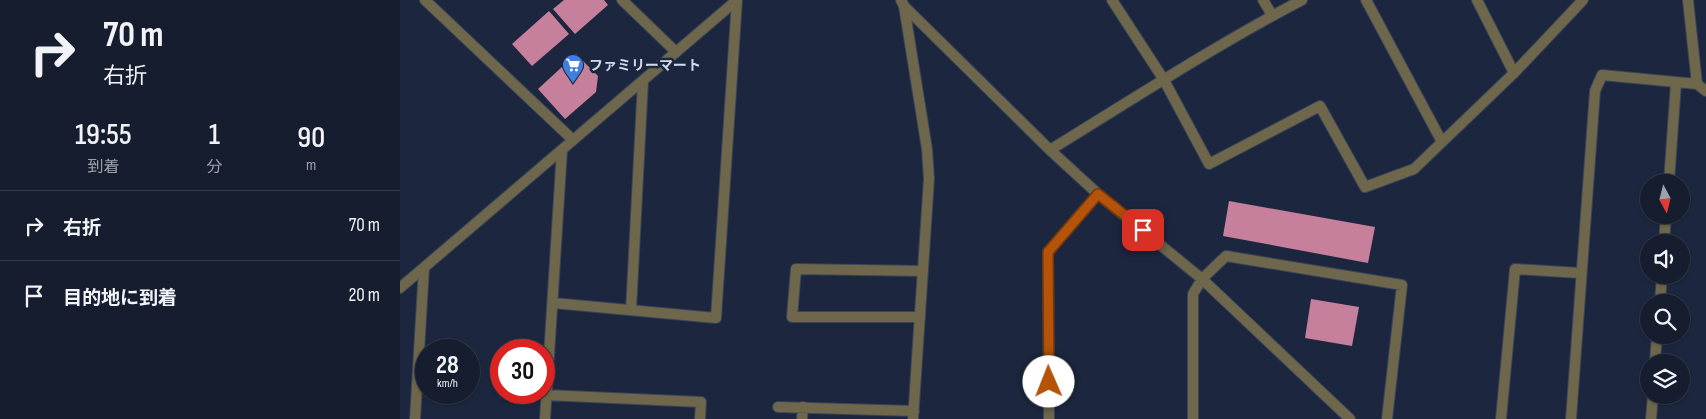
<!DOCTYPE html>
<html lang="ja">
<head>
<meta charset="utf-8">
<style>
  body { margin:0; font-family:"Sofia Sans Condensed","Noto Sans JP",sans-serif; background:#222a3b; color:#f1f3f6; height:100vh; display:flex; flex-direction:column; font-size:19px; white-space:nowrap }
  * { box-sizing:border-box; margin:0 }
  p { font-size:16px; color:#9da2aa }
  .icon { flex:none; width:28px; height:28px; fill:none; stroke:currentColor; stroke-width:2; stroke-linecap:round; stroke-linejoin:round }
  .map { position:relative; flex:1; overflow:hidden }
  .sheet { display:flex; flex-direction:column; background:#151d2f; width:400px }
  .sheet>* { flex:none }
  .banner { background:#151d2f; color:#f1f3f6; overflow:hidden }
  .needle { width:32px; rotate:173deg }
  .controls { position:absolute; left:1240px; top:174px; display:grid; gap:10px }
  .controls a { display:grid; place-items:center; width:50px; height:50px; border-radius:50%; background:#151d2f; box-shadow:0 1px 4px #0004,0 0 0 1px #343b4b; font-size:25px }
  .speed { position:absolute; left:15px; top:339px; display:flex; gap:10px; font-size:25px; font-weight:700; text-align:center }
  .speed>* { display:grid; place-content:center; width:65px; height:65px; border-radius:50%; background:#151d2f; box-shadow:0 1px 4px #0004,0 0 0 1px #343b4b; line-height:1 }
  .speed small { font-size:12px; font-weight:400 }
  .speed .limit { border:8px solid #d22; background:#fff; color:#111 }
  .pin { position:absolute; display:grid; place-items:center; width:42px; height:42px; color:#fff; margin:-21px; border-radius:10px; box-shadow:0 2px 8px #0006 }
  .me { position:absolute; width:55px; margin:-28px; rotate:359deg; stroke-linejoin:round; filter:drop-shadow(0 0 4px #0008) }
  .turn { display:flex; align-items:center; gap:18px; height:105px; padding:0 20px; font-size:22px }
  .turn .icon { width:65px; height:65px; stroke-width:2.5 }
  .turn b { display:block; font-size:35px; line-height:42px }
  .eta { display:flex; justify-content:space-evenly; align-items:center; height:85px; text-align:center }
  .eta b { font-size:30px; font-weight:600; line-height:35px }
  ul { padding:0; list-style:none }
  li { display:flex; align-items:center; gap:15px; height:70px; padding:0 20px; border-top:1px solid #343b4b }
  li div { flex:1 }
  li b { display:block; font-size:19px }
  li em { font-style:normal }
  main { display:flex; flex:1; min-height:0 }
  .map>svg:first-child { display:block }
  .building { fill:#c7809c }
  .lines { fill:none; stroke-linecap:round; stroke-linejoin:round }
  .service-casing { stroke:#39445a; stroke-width:12 }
  .minor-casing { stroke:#39445a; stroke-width:12 }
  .tertiary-casing { stroke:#39445a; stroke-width:12 }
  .service { stroke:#6e674b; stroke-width:10 }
  .minor { stroke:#6e674b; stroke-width:10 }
  .tertiary { stroke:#6e674b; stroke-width:10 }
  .route-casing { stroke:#753606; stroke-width:12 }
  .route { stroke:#b45309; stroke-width:9 }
  .labels { text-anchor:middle; stroke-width:5; stroke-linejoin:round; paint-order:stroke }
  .poi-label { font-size:14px; font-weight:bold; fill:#d2daea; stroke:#1c273f; text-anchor:start }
</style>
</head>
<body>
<main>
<section class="sheet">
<div class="banner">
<div class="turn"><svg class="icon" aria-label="right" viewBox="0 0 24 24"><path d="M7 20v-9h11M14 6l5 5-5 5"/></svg><div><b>70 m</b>右折</div></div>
</div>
<div class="eta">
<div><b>19:55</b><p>到着</p></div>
<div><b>1</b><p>分</p></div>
<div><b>90</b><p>m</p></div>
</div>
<ul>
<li><svg class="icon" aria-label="right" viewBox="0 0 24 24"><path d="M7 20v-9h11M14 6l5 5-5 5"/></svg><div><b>右折</b></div><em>70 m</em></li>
<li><svg class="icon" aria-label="arrive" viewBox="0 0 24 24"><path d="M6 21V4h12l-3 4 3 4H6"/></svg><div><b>目的地に到着</b></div><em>20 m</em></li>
</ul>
</section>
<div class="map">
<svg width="1306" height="419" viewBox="0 0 1306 419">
  <rect width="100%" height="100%" fill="#1c273f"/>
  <path class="building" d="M164,0H204L208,5L175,34L153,9Z
    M149,11L169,34L132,66L112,44Z
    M176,54L198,76L196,92L165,119L138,89Z
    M829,201L975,227L968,263L823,236Z
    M911,299L959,307L952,346L905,338Z"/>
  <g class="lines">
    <g class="service-casing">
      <path id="service" d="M863,0L872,15
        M153,303L316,318L337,0
        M231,310L243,81
        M520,317H392L396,269L523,271
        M1101,419L1115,269L1180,273"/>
    </g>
    <g class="minor-casing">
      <path id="minor" d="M25,0L173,140
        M222,0L276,52
        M712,0L764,80L809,164L920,106L965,187L1014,169L1114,73L1183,0
        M966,0L1042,142
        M1077,0L1114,73
        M1288,0L1297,84
        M504,6L650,150L698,194L802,279L950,419
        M504,6L527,149L529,179L513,419
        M650,150C733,99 816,45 902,0
        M1269,182L1276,83
        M1264,242L1266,215
        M1260,302L1262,275
        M1255,362L1257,335
        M146,395L301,402L300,419
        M378,407L514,411
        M15,419L24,268
        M145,419L162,150
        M402,419L403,407
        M649,419L648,252L698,194
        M793,419V294L802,279L826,256L1002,285L987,419
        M1171,419L1195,91L1202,75L1297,84L1306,91
        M1251,419L1253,395"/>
    </g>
    <g class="tertiary-casing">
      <path id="tertiary" d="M501,0L504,6
        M0,288L337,0"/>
    </g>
    <use href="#service" class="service"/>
    <use href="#minor" class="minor"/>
    <use href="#tertiary" class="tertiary"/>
  </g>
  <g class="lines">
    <g class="route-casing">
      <path id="route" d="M649,382L648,252L698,194L743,230"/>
    </g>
    <use href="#route" class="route"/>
  </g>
  <defs>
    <g id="supermarket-pin" transform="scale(1.125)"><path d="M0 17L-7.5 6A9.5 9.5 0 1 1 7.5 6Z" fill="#3f7fe0" stroke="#1c273f"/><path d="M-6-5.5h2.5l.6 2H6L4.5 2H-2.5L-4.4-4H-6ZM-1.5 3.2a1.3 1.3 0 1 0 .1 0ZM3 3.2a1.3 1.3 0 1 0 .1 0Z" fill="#fff"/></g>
  </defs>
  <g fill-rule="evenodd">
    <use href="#supermarket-pin" x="173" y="65"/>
  </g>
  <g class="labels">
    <g class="poi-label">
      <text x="189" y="70">ファミリーマート</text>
    </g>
  </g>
</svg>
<div class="controls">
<a><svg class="needle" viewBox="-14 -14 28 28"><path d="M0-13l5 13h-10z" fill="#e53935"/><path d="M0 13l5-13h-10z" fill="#9da2aa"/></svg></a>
<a><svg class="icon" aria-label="sound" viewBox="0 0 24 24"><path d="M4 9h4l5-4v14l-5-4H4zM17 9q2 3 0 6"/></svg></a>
<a><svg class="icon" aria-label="search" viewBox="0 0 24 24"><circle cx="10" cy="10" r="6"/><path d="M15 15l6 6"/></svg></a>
<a><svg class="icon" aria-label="layers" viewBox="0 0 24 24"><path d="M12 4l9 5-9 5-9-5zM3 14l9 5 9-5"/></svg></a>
</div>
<div class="speed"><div>28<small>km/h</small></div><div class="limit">30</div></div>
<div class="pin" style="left:743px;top:230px;background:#d93025"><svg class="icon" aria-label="arrive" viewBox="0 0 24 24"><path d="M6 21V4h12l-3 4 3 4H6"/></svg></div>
<svg class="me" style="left:649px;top:382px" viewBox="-20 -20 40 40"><circle r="19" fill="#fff"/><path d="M0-13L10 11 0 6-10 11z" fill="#b45309"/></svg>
</div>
</main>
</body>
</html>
